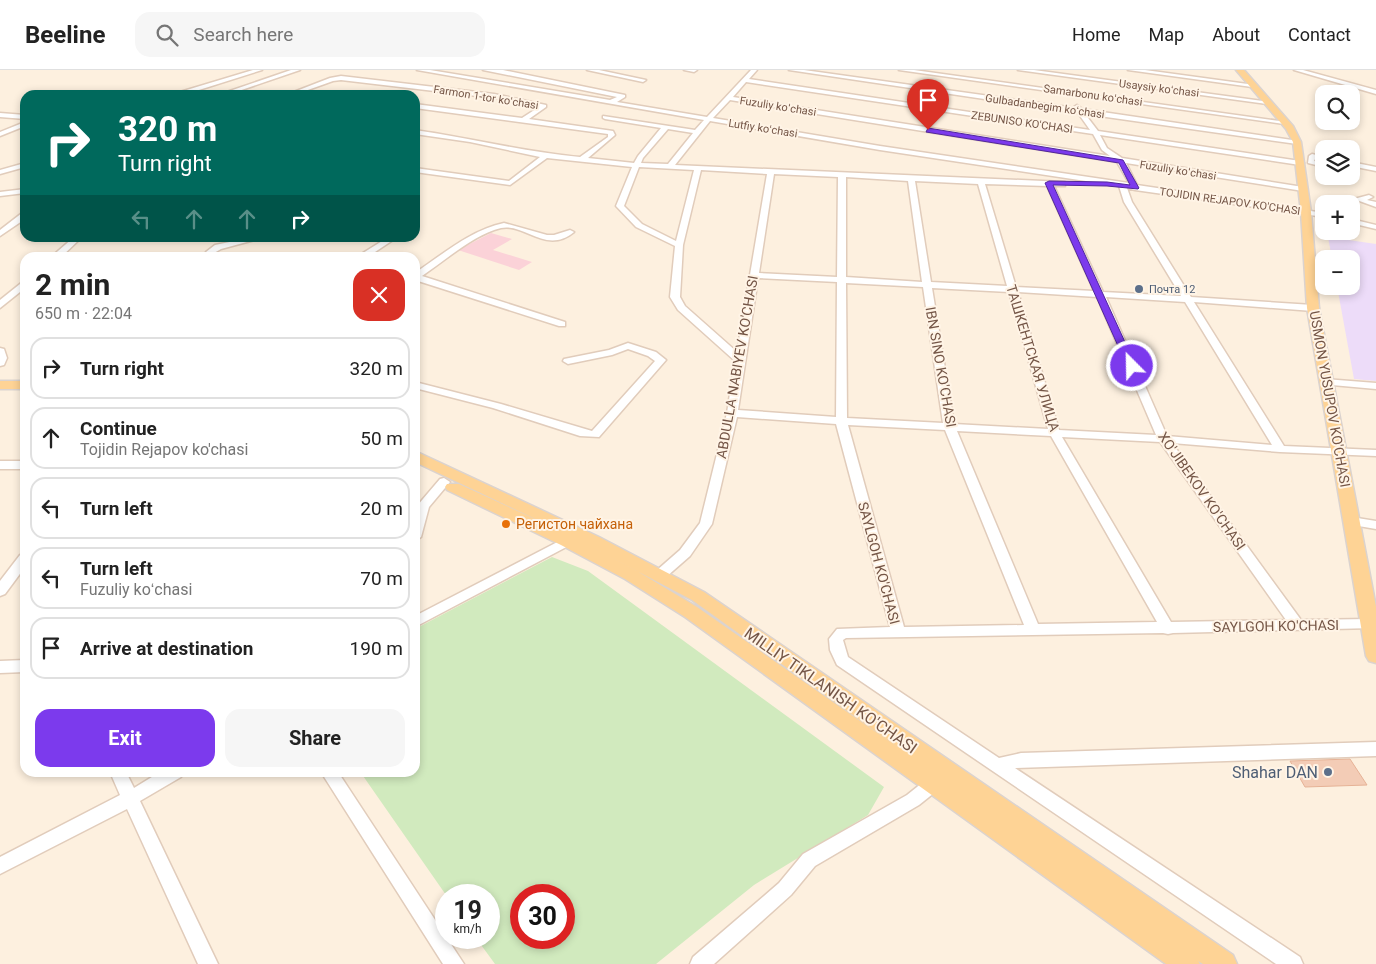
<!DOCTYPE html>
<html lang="en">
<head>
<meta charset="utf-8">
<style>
  body { margin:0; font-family:Roboto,sans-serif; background:#f6f6f6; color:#222; height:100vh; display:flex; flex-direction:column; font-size:19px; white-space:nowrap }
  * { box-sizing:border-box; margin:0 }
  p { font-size:16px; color:#767676 }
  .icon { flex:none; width:28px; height:28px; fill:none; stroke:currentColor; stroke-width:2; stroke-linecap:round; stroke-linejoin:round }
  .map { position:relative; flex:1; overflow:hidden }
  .drawer { position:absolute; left:20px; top:182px; width:400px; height:525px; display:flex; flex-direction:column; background:#fff; border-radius:15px; box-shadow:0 2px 8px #0003 }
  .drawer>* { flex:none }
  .guide { position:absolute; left:20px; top:20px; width:400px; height:152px; border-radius:15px; box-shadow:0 2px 8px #0003; background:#00695c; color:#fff; overflow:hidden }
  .fabs { position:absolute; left:1315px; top:15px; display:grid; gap:10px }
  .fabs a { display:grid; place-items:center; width:45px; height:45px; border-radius:10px; background:#fff; box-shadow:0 2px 8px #0003; font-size:25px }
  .speed { position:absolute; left:435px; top:814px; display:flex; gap:10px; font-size:25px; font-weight:700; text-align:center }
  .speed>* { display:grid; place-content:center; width:65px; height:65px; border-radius:50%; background:#fff; box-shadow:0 2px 8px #0003; line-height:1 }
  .speed small { font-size:12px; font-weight:400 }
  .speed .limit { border:8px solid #d22; background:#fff; color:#111 }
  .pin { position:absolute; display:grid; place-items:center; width:42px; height:42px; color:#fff; margin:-51px -21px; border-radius:50% 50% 50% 0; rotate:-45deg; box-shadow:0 0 5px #0007 }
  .pin .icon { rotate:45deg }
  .me { position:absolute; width:55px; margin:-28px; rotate:337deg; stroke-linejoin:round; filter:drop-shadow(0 0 4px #0008) }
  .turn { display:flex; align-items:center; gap:18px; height:105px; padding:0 15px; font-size:22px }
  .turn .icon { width:65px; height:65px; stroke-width:2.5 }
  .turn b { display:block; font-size:35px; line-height:42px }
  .lanes { display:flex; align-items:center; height:48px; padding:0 15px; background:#0003; justify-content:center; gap:25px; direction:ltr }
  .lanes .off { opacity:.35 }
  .round { display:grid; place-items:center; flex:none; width:52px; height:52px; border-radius:15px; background:#f6f6f6 }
  .headline { display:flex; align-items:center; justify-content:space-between; height:85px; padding:0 15px }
  h1 { font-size:30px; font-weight:700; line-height:38px }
  .button { display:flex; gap:10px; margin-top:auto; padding:10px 15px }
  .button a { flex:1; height:58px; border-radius:15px; background:#7c3aed; color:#fff; font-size:20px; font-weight:700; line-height:58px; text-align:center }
  .button a+a { background:#f6f6f6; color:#222 }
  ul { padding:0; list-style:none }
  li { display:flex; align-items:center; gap:15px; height:62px; margin:0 10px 8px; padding:0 5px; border:2px solid #e0e0e0; border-radius:15px }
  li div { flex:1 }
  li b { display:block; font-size:19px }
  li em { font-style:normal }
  header { display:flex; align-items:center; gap:30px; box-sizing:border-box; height:70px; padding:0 25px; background:#fff; border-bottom:1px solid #e0e0e0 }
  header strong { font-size:24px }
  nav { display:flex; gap:28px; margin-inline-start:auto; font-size:18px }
  .search { width:350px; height:45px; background:#f6f6f6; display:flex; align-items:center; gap:12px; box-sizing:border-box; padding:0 18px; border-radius:15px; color:#767676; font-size:19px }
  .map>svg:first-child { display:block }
  .education { fill:#eddcf9 }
  .medical { fill:#fbd2d8 }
  .green { fill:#d1eabe; fill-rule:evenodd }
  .building { fill:#f3ccb6; stroke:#e6b296 }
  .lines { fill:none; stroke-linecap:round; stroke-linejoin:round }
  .minor-casing { stroke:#e1ccbb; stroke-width:3 }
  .major-casing { stroke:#dbd3cf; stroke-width:3 }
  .minor { fill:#fff; fill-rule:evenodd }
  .major { fill:#fed395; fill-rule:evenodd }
  .route { fill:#7c3aed; stroke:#51269a }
  .service-dot { fill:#5c6f8a; stroke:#fff4e6; stroke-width:2 }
  .food-dot { fill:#e8710a; stroke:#fff4e6; stroke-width:2 }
  .labels { text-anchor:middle; stroke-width:4; stroke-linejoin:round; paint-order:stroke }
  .far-street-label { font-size:11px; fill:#745546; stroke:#fff4e6 }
  .far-service-label { font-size:11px; fill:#4e5e75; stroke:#fff4e6; text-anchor:start }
  .street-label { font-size:14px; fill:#745546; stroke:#fff4e6 }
  .food-label { font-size:14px; fill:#c56008; stroke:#fff4e6; text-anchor:start }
  .near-street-label { font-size:16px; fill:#745546; stroke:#fff4e6 }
  .near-service-label { font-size:16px; fill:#4e5e75; stroke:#fff4e6; text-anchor:end }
</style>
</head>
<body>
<header>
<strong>Beeline</strong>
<div class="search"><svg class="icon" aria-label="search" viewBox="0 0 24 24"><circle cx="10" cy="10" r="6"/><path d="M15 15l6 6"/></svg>Search here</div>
<nav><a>Home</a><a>Map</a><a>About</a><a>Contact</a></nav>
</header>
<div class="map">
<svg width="1376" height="894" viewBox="0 0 1376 894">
  <rect width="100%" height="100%" fill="#fdf0df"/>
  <path class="education" d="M1328,167L1376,174V311L1354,309L1337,216H1351V189H1332Z"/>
  <path class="medical" d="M491,163L512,169L493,180L532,192L519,200L458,180Z"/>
  <path class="green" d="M552,487L588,501L884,717L868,745L754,815L656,894H495L476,868H489V825H446L361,703L415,702V559ZM521,825H564V868H521Z"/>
  <path class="building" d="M1350,689L1367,715L1305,717L1290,691Z"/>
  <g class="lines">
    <g class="minor-casing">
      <path id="minor" d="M253,0H262L183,25H177L180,22Z
        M291,0H300L227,25H218Z
        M417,0H430L610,30L617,27L483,0H503L625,25V27L617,32L707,47L751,0H757L749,9L1090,60L1078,43L789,0H804L1075,38L1074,37L1077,35L1082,39L1299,71L1300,72L1297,74L1085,44L1098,61L1300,91L1304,93L1300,95L1100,65L1107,78L1122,88L1303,117L1307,119L1303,121L1126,93L1137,115L1324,143V147L1135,120L1127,118L1132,132L1191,227L1313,235L1318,238L1313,241L1194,232L1284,376L1376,380V386L1280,382L1172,373L1301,550L1369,549L1374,550L1376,554L1374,558L1173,563L1168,564L1163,563L846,568L843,570L848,587L999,688L1021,683L1376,672V686L1015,698L1300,887L1303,894H1276L837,595L830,580L829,569L837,559L890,557L836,354L737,347L712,454L690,486L666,507H656L654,504L656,501L680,480L700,453L727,343L735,291L678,240L670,227L675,176L636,157L616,136L632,97L547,88L510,115L415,102V98L509,111L540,87L470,72L415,64V60C470,68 525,82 580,87L608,67V64L415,38V34L522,48L539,37L494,28L341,10L333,11L305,21L327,25H286L330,8L341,6L494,24L546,35V37L529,49L613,61L615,65L588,88L634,93L638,86L661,58L605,49L603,48V46L695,60L704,50ZM746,12L1093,64L1102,80L1110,86L733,27ZM730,30L1117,92L1129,113L880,76L713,48ZM710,51L880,80L1119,116L1124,132L1181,226L1103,222L1054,116H1065V112L675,95ZM668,59L693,63L668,94L641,93L643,88ZM639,97L694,100L676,171L642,154L624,136ZM701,100L767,104L737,282L685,236L680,227L683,175ZM774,104L838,107L837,207L759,203ZM846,107L908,111L922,212L846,207ZM915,111L978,114L1007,216L931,212ZM985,114L1047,116L1094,221L1016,217ZM758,208L837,212L836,347L738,340ZM846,213L923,217L943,353L847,348ZM932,218L1009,222L1048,359L954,354ZM1018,222L1097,227L1156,365L1059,360ZM1106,227L1185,232L1272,375L1167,366ZM848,355L945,360L1024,555L904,557ZM957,361L1051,366L1157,552L1038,554ZM1062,367L1160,372L1286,550L1171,552Z
        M587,0H599L646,10L643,12Z
        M684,0H697L694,2Z
        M899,0H914L1287,52L1284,54Z
        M1018,0H1034L1270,32L1267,34Z
        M1128,0H1145L1255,15L1252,17Z
        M1294,0H1303L1376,20V24Z
        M0,43L25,45V49L0,47Z
        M25,52V56L0,66V62Z
        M1312,84L1324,87V91L1315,89L1314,91L1324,93V97L1308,93L1309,86Z
        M1351,92L1376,97V101L1351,96Z
        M25,93V97L0,104V100Z
        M25,119V123L0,126V122Z
        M1369,125L1373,127L1367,130L1376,132V137L1354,129Z
        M22,143H25V149L0,166V160Z
        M1351,149L1376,155V159L1351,153Z
        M504,153L547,165H554L570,160L574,162C546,185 525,153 501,158C475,164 444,191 422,206L565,252V256H559L415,210V203C443,184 471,160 504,153Z
        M73,168H81L60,188H50Z
        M249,168H262L221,179L214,183L216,188H208L206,182L215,175Z
        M387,168H396L366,188H355Z
        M25,210V218L0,238V230Z
        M628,273L656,282L666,290L599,367L580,366L493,338L415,318V312L501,334L592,361L655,291L648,286L628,279L612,285L568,294L563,291L564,289L609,280Z
        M0,278L4,279L7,288L4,295L0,296Z
        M1325,309L1376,313V319L1321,314L1320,312L1321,310Z
        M0,391H25V399H0Z
        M444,408L450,412L429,437L421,467L415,471L417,436L440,409Z
        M1351,447L1376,451V459L1347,454L1345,451Z
        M567,467L573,471L572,474L415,557V546Z
        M25,484V497L5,524L0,526V511L20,485Z
        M25,590V602L0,603V591Z
        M110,702H126L134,718L160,702H183L181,707L140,731L218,894H198L127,739L0,804V787L120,725Z
        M321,702H338L464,894H443Z
        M938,703L944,705L946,710L944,715L919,735L815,796L791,825L714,894H690L693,887L779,813L803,784L907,725L932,705Z"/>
    </g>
    <g class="major-casing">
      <path id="major" d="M1236,0H1244L1293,56L1301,72L1311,142L1319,238L1376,537V593L1369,591L1366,586L1307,238L1301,142L1293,72L1286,59Z
        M0,311H25V319H0Z
        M415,381L599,467L704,522L1233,885L1237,894H1203L1198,891L1200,894H1166L685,547L625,509L561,475L447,420L445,417L447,414H459L565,463L415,392ZM578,470L692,530L903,681L697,537L637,501Z"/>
    </g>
    <use href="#minor" class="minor"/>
    <use href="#major" class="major"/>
  </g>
  <path class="route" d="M928,58L1123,90L1139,118L1138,119L1107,116L1053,115L1136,296L1135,298H1128L1127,296L1045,113L1049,111L1107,112L1130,115L1119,93L926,62Z"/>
  <g class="service-dot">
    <circle cx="1139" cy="219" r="5"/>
    <circle cx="1328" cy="702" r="5"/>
  </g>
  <circle class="food-dot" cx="506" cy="454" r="5"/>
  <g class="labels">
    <g class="far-street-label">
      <text transform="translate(1159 18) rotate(7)" y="4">Usaysiy koʻchasi</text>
      <text transform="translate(1093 25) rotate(8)" y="4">Samarbonu koʻchasi</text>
      <text transform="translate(486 27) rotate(9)" y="4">Farmon 1-tor koʻchasi</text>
      <text transform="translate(778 36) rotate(9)" y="4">Fuzuliy koʻchasi</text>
      <text transform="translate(1045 36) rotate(8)" y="4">Gulbadanbegim koʻchasi</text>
      <text transform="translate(1022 52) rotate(8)" y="4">ZEBUNISO KO'CHASI</text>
      <text transform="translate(763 58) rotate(9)" y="4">Lutfiy koʻchasi</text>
      <text transform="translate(1178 100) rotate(9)" y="4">Fuzuliy koʻchasi</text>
      <text transform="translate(1230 131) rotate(8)" y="4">TOJIDIN REJAPOV KO'CHASI</text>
    </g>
    <g class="far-service-label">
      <text x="1149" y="223">Почта 12</text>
    </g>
    <g class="street-label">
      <text transform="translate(1033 288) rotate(73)" y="5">ТАШКЕНТСКАЯ УЛИЦА</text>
      <text transform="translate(737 297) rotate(-80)" y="5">ABDULLA NABIYEV KO'CHASI</text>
      <text transform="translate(941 297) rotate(80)" y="5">IBN SINO KO'CHASI</text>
      <text transform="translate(1330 329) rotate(80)" y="5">USMON YUSUPOV KO'CHASI</text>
      <text transform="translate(1202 421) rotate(55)" y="5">XO'JIBEKOV KO'CHASI</text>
      <text transform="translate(879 493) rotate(75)" y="5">SAYLGOH KO'CHASI</text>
      <text transform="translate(1276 556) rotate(-1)" y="5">SAYLGOH KO'CHASI</text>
    </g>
    <g class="food-label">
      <text x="516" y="459">Регистон чайхана</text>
    </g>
    <g class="near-street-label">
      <text transform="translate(831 620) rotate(35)" y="6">MILLIY TIKLANISH KO'CHASI</text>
    </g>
    <g class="near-service-label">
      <text x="1318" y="708">Shahar DAN</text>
    </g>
  </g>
</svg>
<div class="fabs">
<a><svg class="icon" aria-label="search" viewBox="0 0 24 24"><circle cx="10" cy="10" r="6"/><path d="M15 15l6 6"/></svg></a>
<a><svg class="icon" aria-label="layers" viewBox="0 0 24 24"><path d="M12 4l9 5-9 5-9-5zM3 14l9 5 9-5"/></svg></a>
<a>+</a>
<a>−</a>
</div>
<div class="speed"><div>19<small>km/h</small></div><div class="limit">30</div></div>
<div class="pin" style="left:928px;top:60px;background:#d93025"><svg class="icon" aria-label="arrive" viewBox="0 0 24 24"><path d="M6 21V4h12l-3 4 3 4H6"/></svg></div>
<svg class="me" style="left:1132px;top:296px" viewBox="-20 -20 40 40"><circle r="17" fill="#7c3aed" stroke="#fff" stroke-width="3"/><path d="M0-11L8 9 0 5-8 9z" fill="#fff"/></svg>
<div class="guide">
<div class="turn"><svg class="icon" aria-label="right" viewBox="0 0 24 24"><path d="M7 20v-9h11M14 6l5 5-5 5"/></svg><div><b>320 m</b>Turn right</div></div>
<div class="lanes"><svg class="icon off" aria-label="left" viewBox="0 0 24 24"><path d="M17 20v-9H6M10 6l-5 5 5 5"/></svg><svg class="icon off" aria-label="ahead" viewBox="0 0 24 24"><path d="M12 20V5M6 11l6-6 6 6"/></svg><svg class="icon off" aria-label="ahead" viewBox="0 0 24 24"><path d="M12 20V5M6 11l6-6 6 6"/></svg><svg class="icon" aria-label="right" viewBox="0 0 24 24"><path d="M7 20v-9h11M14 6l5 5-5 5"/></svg></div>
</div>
<section class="drawer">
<div class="headline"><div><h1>2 min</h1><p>650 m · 22:04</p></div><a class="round" style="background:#d93025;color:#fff"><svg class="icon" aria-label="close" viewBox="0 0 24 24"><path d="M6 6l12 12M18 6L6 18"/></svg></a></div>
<ul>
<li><svg class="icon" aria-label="right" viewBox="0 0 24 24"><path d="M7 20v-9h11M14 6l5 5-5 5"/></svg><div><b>Turn right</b></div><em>320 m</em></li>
<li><svg class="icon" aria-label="ahead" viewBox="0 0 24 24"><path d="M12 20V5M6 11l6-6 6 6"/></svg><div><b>Continue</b><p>Tojidin Rejapov ko'chasi</p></div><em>50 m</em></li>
<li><svg class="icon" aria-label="left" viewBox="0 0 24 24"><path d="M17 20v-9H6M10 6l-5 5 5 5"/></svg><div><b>Turn left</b></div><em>20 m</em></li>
<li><svg class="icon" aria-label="left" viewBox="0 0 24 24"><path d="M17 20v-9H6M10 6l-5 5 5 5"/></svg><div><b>Turn left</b><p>Fuzuliy koʻchasi</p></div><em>70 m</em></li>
<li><svg class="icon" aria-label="arrive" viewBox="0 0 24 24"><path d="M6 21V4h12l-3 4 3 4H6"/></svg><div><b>Arrive at destination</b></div><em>190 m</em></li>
</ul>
<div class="button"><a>Exit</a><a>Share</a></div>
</section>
</div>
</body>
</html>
